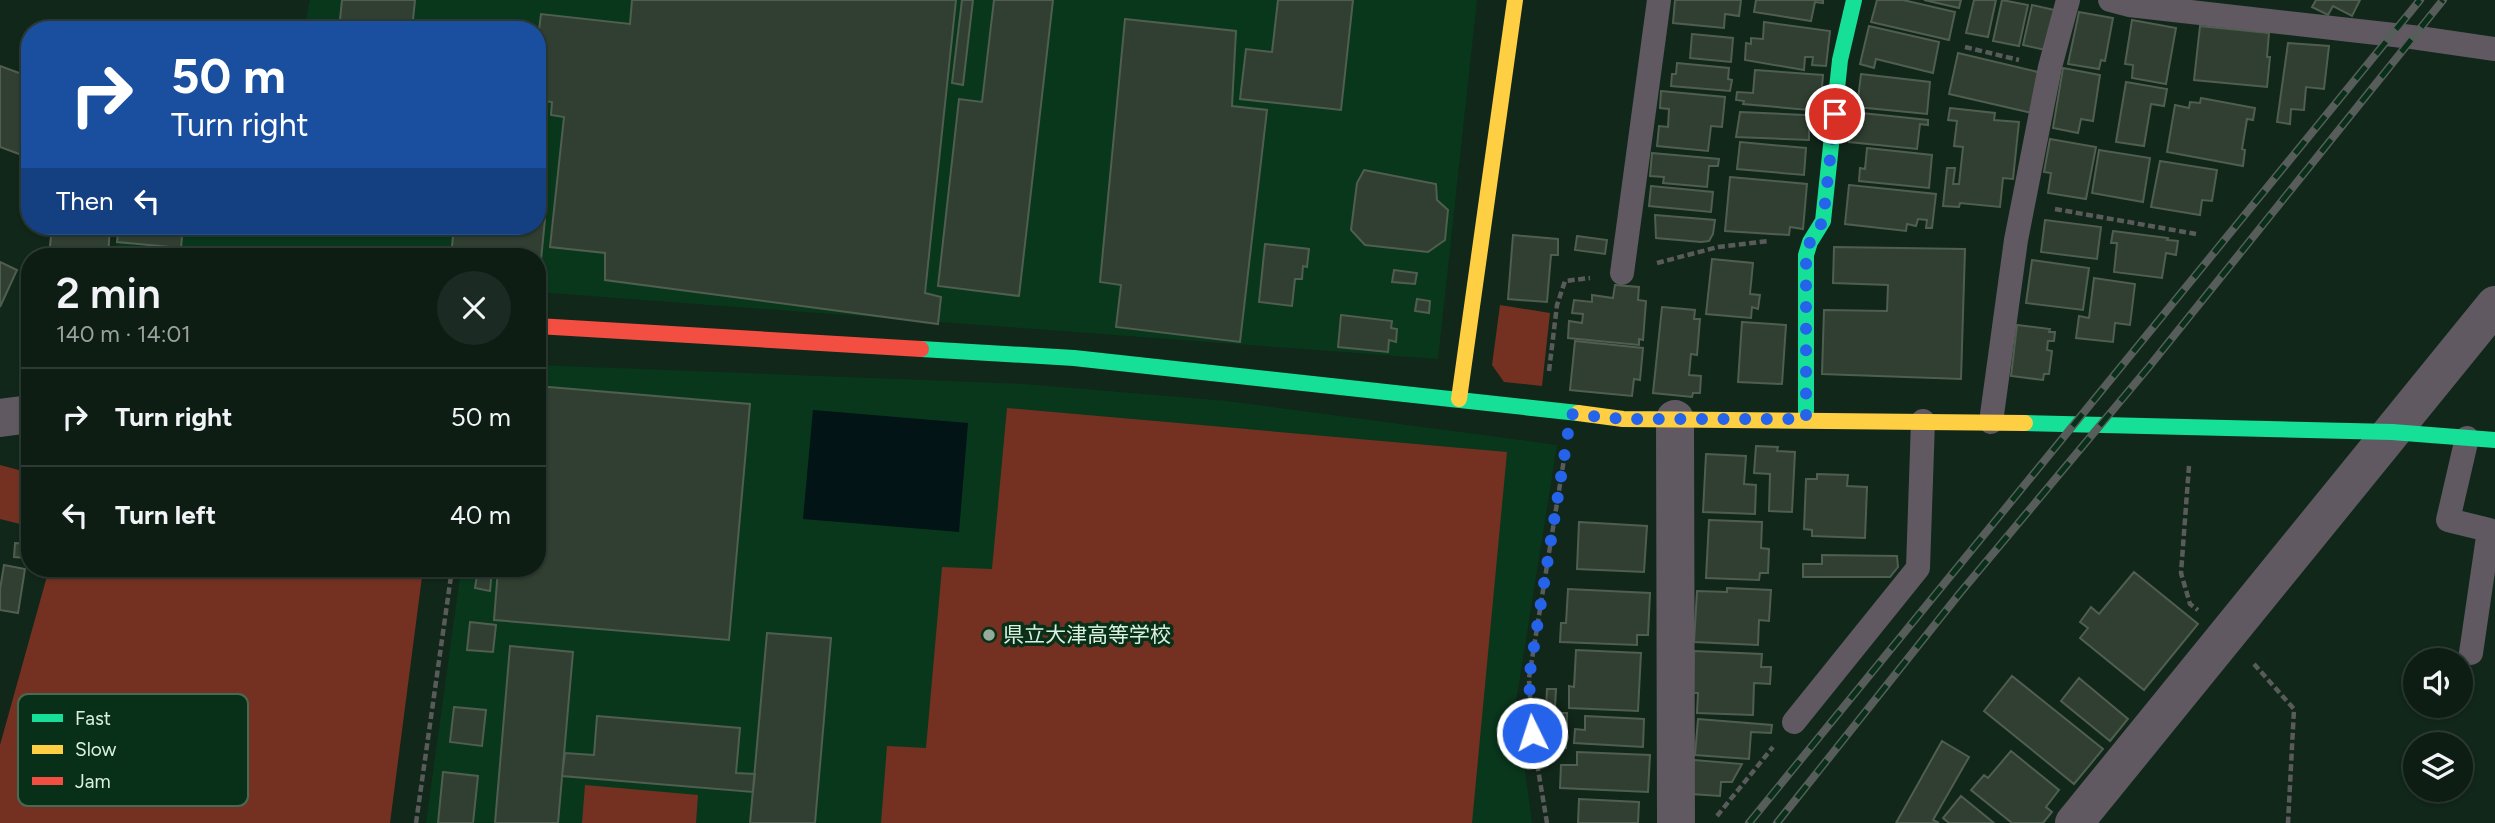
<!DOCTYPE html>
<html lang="en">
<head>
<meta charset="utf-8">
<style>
  body { margin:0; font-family:Figtree,"Noto Sans JP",sans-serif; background:#1b2a22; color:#f1f3f6; height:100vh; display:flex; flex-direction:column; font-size:26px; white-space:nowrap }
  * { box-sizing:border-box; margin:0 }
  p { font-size:23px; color:#9aa2a0 }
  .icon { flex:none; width:38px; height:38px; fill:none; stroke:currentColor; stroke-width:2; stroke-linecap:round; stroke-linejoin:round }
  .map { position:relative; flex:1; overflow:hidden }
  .details { position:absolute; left:21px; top:248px; width:525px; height:329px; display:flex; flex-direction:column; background:#0d1d14; border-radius:28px; box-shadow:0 2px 5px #0004,0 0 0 2px #2d3b34 }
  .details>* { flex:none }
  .banner { position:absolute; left:21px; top:21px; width:525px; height:214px; border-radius:28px; box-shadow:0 2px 5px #0004,0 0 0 2px #2d3b34; background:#1a4fa0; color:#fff; overflow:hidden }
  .controls { position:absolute; left:2403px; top:648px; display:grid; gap:14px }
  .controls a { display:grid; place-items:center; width:70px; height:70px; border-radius:50%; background:#0d1d14; box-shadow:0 2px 5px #0004,0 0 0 2px #2d3b34; font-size:35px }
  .pin { position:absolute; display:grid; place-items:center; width:60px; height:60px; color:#fff; margin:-30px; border:4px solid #fff; border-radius:50%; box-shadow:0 2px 7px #0007 }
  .me { position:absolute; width:77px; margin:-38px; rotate:356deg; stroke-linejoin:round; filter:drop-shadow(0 0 5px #0008) }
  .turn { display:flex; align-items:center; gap:24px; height:147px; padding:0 35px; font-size:32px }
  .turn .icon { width:91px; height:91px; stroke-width:2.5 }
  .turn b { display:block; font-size:49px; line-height:60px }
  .then { display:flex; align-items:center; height:66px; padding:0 35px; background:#0003; gap:14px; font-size:26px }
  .round { display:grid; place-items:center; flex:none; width:74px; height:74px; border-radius:37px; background:#1b2a22 }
  .overview { display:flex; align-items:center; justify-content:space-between; height:119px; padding:0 35px }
  h1 { font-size:42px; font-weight:600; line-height:52px }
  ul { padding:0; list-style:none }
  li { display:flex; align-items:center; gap:21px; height:98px; padding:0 35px; border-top:2px solid #2d3b34 }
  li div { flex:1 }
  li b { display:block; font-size:26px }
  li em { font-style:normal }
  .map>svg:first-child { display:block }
  .built { fill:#09371c }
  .green { fill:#743122 }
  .water { fill:#021416 }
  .building { fill:#313f32; stroke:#505e50; stroke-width:2 }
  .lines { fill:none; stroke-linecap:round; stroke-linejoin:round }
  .path { stroke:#595b5b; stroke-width:4.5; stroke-dasharray:7 3.5; stroke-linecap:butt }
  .lane { stroke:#605961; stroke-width:24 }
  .street { stroke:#605961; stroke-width:38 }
  .fast { stroke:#16e098; stroke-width:16 }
  .slow { stroke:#ffcf43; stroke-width:16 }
  .jam { stroke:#f24e42; stroke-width:16 }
  .rail-casing { stroke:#575d5b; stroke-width:8 }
  .rail { stroke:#083018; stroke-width:5; stroke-dasharray:16; stroke-linecap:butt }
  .route { stroke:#2563eb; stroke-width:12; stroke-dasharray:0 21.6 }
  .poi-dot { fill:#94aa9b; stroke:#083018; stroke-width:2.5 }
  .labels { text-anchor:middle; stroke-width:7; stroke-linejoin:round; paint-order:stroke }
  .poi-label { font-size:21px; fill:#dbf0e0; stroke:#083018; text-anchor:start }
  .key { fill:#083018; stroke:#476a54; stroke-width:2 }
  .key-label { font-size:19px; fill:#dbf0e0 }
</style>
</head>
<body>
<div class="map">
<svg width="2495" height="823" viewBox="0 0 2495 823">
  <rect width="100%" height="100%" fill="#11271a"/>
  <path class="built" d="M310,0H1477L1438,359L537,292V257H116L117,226H537V30H304Z
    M537,365L1024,384L1227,401L1557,445L1516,702L1532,823H426L461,569H537Z"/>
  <path class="green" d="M1500,305L1550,313L1542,386L1504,382L1492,365Z
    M1007,408L1507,452L1472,823H881L887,746L926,748L942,567L992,569Z
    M0,465L30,473V485L20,524L0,519Z
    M49,569H423L390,823H0V745Z
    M585,785L698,795L696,823H582Z"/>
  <path class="water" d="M813,410L968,423L959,532L803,519Z"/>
  <path class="building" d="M342,0H415L412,30H339Z
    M632,0H956L925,293L941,297L938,324L605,280V253L550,247L564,117L551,115L552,102L537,100V46L541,14L630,24Z
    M962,0H973L963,85L952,83Z
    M994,0H1053L1019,296L938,286L959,99L982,102Z
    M1278,0H1353L1341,110L1240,99L1246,49L1272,52Z
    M1675,0H1741L1739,16L1725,14L1724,28L1673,23Z
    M1756,0H1823V3L1815,2L1811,21L1754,12Z
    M1877,0H1903L1955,12L1949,40L1871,22Z
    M1924,0H1961L1959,8Z
    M1974,0H1996L1988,37L1966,33Z
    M2002,0L2028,5L2019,46L1993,41Z
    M2316,0H2360L2352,16L2333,6L2328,15L2312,7Z
    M2032,5L2059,11L2050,51L2023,45Z
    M2079,12L2113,18L2105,61L2101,60L2099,69L2068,64Z
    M1125,19L1236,31L1232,106L1267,110L1240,342L1116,327L1121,285L1100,282Z
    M2132,20L2176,28L2166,84L2132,78L2133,65L2125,64Z
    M1764,22L1830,31L1826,66L1812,65L1813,57H1805L1804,70L1745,60L1746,43L1751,44V38L1763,39Z
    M1869,26L1939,42L1933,73L1876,59L1874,68L1860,64Z
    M2200,26L2269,33L2267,57H2270L2267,87L2194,80Z
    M1692,34L1733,38L1731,62L1690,58Z
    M2288,43L2329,46L2324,89L2306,87L2304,110L2291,109L2290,124L2277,122Z
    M1958,53L2042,73L2032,113L1949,94Z
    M1677,63L1729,68L1728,79L1732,80L1730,91L1671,86L1672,74H1676Z
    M0,66L30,77V158L0,147Z
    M2063,68L2100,75L2093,121L2081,119L2078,133L2053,128Z
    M1755,70L1823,75L1820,111L1743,104L1744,101L1736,100L1737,92L1753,93Z
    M1861,74L1930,82L1927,114L1857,107Z
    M2126,82L2167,89L2164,106L2151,104L2144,146L2116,142Z
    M1661,91L1725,97L1722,127L1711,126L1708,151L1657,146L1659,126L1668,127L1669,109L1660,108Z
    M2201,98L2255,108L2253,120L2247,119L2242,149L2245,150L2243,166L2167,152L2175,105L2189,108L2190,102L2200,103Z
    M1950,108L1995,113L1994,120L2019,122L2013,179L2003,178L2000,207L1960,203L1959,207L1943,206L1947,168H1955L1953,184H1959L1963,147L1954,146L1957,121L1948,120Z
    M1740,112L1805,115L1817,116L1815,125L1809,124V140L1736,137Z
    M1852,112L1928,120V125L1920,124L1917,149L1849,142Z
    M2050,139L2096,147L2086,199L2048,193L2051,173L2044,172Z
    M1740,142L1806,148L1804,175L1737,169Z
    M1867,148L1932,155L1929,188L1859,181L1860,168L1865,169Z
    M2099,150L2150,158L2143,202L2092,193Z
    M1652,153L1719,159L1718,166H1709L1707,187L1663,183L1664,177L1650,176Z
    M2160,161L2217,170L2212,201L2202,200L2200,215L2151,207Z
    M1364,170L1436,184L1437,200L1448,210L1445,240L1428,252L1365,245L1351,230L1357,183Z
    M1730,177L1807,184L1803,229L1790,227L1789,235L1725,231Z
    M1849,185L1936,194L1932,228H1926L1927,220L1918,219L1916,226L1907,224L1906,231L1845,224Z
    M1651,186L1713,192L1711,212L1649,206Z
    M1655,215L1715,220L1713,234L1709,241L1701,242L1656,238Z
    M537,218L545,219L540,270H537V257H451L454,226H537Z
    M2045,220L2101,227L2097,259L2041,252Z
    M52,226H110L108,257L49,256Z
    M119,226H183L181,248L117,242Z
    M2113,231L2168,238L2167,240L2178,241L2176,255L2166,253L2162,278L2114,272L2117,243H2111Z
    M1513,235L1558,239V255H1551L1547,302L1508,299Z
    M1577,236L1607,240L1605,254L1575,250Z
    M1265,244L1309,249L1307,267L1303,266L1302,279H1295L1292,306L1259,302Z
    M1834,247L1965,249L1961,379L1822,374L1824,310L1887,311L1888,285L1833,283Z
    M1712,259L1753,263L1750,294L1760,295L1758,309L1752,307L1751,318L1706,314Z
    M2032,260L2089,268L2083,310L2026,303Z
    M0,262L17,270L0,307Z
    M1394,270L1417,273L1415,284L1392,282Z
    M2094,278L2135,284L2130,325L2115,323L2113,342L2076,338L2079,316L2089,318Z
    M1615,285L1639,287L1638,300L1646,301L1643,340L1639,339V345L1568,338L1569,321L1582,323L1583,314L1572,313L1574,300L1592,302V295L1613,298Z
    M1417,299L1430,301L1429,313L1415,311Z
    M1662,307L1695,310L1694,319H1700L1697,355L1691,354L1689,375L1701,376L1700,393H1693L1692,397L1653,393Z
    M1341,315L1392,321L1391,328L1397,329L1396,342L1389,340L1388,352L1338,347Z
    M1742,322L1786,325L1782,384L1738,382Z
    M2017,325L2050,329L2049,332H2055L2054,341H2048L2047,350L2052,351L2049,374H2044L2043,380L2011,376Z
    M1575,341L1643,348L1640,380L1634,379L1632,396L1570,390Z
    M537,386L750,404L729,640L494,620L498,569H537Z
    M1756,446L1778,447L1777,451L1795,452L1792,512L1769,511L1770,474L1754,473Z
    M1706,454L1746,456L1744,484L1756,485L1755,514L1703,512Z
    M1817,474L1848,475L1847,486L1867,487L1865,538L1812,536V530L1804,529L1806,479H1817Z
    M1709,520L1762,522L1761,548L1769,549L1768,573H1760L1759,580L1706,578Z
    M1579,522L1647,526L1644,572L1577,569Z
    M15,543L27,544L25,558L14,557Z
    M1822,555L1897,556L1898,567L1890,577H1803V564H1822Z
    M4,565L25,569L18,613L0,610V589Z
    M478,569H492L490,591L475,588Z
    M2134,572L2198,624L2144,690L2080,638L2088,628L2080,622L2091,607L2099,614Z
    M1727,588L1771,590L1769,621L1759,620L1758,645L1694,642L1697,591L1727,592Z
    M1568,589L1650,593L1648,635H1637V645L1560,642L1561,623H1566Z
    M470,622L496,625L493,652L467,650Z
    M767,633L831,638L815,823H750Z
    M510,646L573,652L558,823H495Z
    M1576,650L1641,653L1638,711L1569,708V686L1574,687Z
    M1694,651L1762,654L1761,667H1771L1770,684L1754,683L1753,715L1697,713L1698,693H1693Z
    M2012,676L2103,749L2074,784L1984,711Z
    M2079,678L2128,719L2110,741L2061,701Z
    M1547,689H1556L1555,708L1546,707Z
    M454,707L486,710L482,746L450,742Z
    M1552,713H1567L1566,748H1551Z
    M597,716L740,728L736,773L755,774L753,792L562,776L565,753L594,755Z
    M1585,716L1644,719L1643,747L1574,743L1575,729L1585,730Z
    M1698,719L1772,725L1771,733L1751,732L1749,759L1695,755Z
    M1942,741L1969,757L1933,820L1939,823H1896Z
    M2011,751L2059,790L2046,807L2052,812L2043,823H2012L1971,790L1984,775L1988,778Z
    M1577,752L1650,755L1648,792L1560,788L1561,765H1577Z
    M1694,760L1742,764L1732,782H1721L1720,796L1691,794Z
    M443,772L478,776L473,823H438Z
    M1961,796L1994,823H1949L1943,818Z
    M1579,799L1639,802L1638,823H1578Z"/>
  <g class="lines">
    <path class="path" d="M1965,47L2019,60
      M2055,209L2196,234
      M1657,263L1718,247L1768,241
      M1549,371L1557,305L1565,281L1590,278
      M2189,466L2181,573L2190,604L2198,610
      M2254,664L2294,709L2288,823
      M1717,816L1773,747
      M416,823L452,569
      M1547,823L1532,733L1529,678L1565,453"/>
    <path class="lane" d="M2110,0L2129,5L2412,37L2495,49
      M1622,273L1659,0
      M1991,422L2016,240L2050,67L2068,0
      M2467,438L2448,520L2489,530L2471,653
      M1794,722L1918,568L1923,421"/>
    <path class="street" d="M0,418L30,414
      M1675,419L1676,823
      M2074,823L2495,305"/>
    <path class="fast" d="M921,349L1074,358L1578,413
      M1806,419V255L1810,242L1823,221L1840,60L1854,0
      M2025,423L2392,432L2495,440"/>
    <path class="slow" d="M1459,399L1515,0
      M1578,413L1623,419L2025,423"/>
    <path class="jam" d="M537,326L921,349"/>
    <g class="rail-casing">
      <path id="rail" d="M1749,823L2420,0
        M1777,823L1960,593L2148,368L2443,0"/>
    </g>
    <use href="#rail" class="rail"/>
  </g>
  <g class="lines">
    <path class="route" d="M1532,733L1529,678L1571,414L1623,419H1806V255L1810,242L1823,221L1835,114"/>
  </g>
  <circle class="poi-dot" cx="989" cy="635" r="7"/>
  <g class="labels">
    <g class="poi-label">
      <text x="1003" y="642">県立大津高等学校</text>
    </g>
  </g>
  <rect x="18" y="694" width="230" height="112" rx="10" class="key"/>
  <rect x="32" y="714" width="31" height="8" fill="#16e098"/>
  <rect x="32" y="745" width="31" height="9" fill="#ffcf43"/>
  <rect x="32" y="777" width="31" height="8" fill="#f24e42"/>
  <g class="key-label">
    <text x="75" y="725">Fast</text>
    <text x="75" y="756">Slow</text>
    <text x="75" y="788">Jam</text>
  </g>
</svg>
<div class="controls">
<a><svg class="icon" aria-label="sound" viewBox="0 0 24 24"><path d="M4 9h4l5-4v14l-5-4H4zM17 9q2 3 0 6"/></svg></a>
<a><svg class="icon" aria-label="layers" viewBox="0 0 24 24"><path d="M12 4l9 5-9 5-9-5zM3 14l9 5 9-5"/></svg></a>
</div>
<div class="pin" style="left:1835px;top:114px;background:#d93025"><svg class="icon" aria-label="arrive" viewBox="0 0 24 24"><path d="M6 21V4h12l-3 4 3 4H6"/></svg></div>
<svg class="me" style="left:1532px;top:733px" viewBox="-20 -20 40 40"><circle r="17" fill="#2563eb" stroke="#fff" stroke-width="3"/><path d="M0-11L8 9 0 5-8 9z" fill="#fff"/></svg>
<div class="banner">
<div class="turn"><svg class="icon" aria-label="right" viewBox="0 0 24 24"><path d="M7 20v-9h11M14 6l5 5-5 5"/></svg><div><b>50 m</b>Turn right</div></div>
<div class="then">Then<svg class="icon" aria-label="left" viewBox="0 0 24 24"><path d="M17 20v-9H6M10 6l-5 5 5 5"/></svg></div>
</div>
<section class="details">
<div class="overview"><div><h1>2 min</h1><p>140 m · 14:01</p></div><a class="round"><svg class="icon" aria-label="close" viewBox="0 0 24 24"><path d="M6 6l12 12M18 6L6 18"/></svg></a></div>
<ul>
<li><svg class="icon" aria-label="right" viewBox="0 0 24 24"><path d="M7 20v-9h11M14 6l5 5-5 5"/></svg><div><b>Turn right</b></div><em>50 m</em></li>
<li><svg class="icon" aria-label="left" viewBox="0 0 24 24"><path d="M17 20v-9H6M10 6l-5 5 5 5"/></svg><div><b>Turn left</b></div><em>40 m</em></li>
</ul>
</section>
</div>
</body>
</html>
